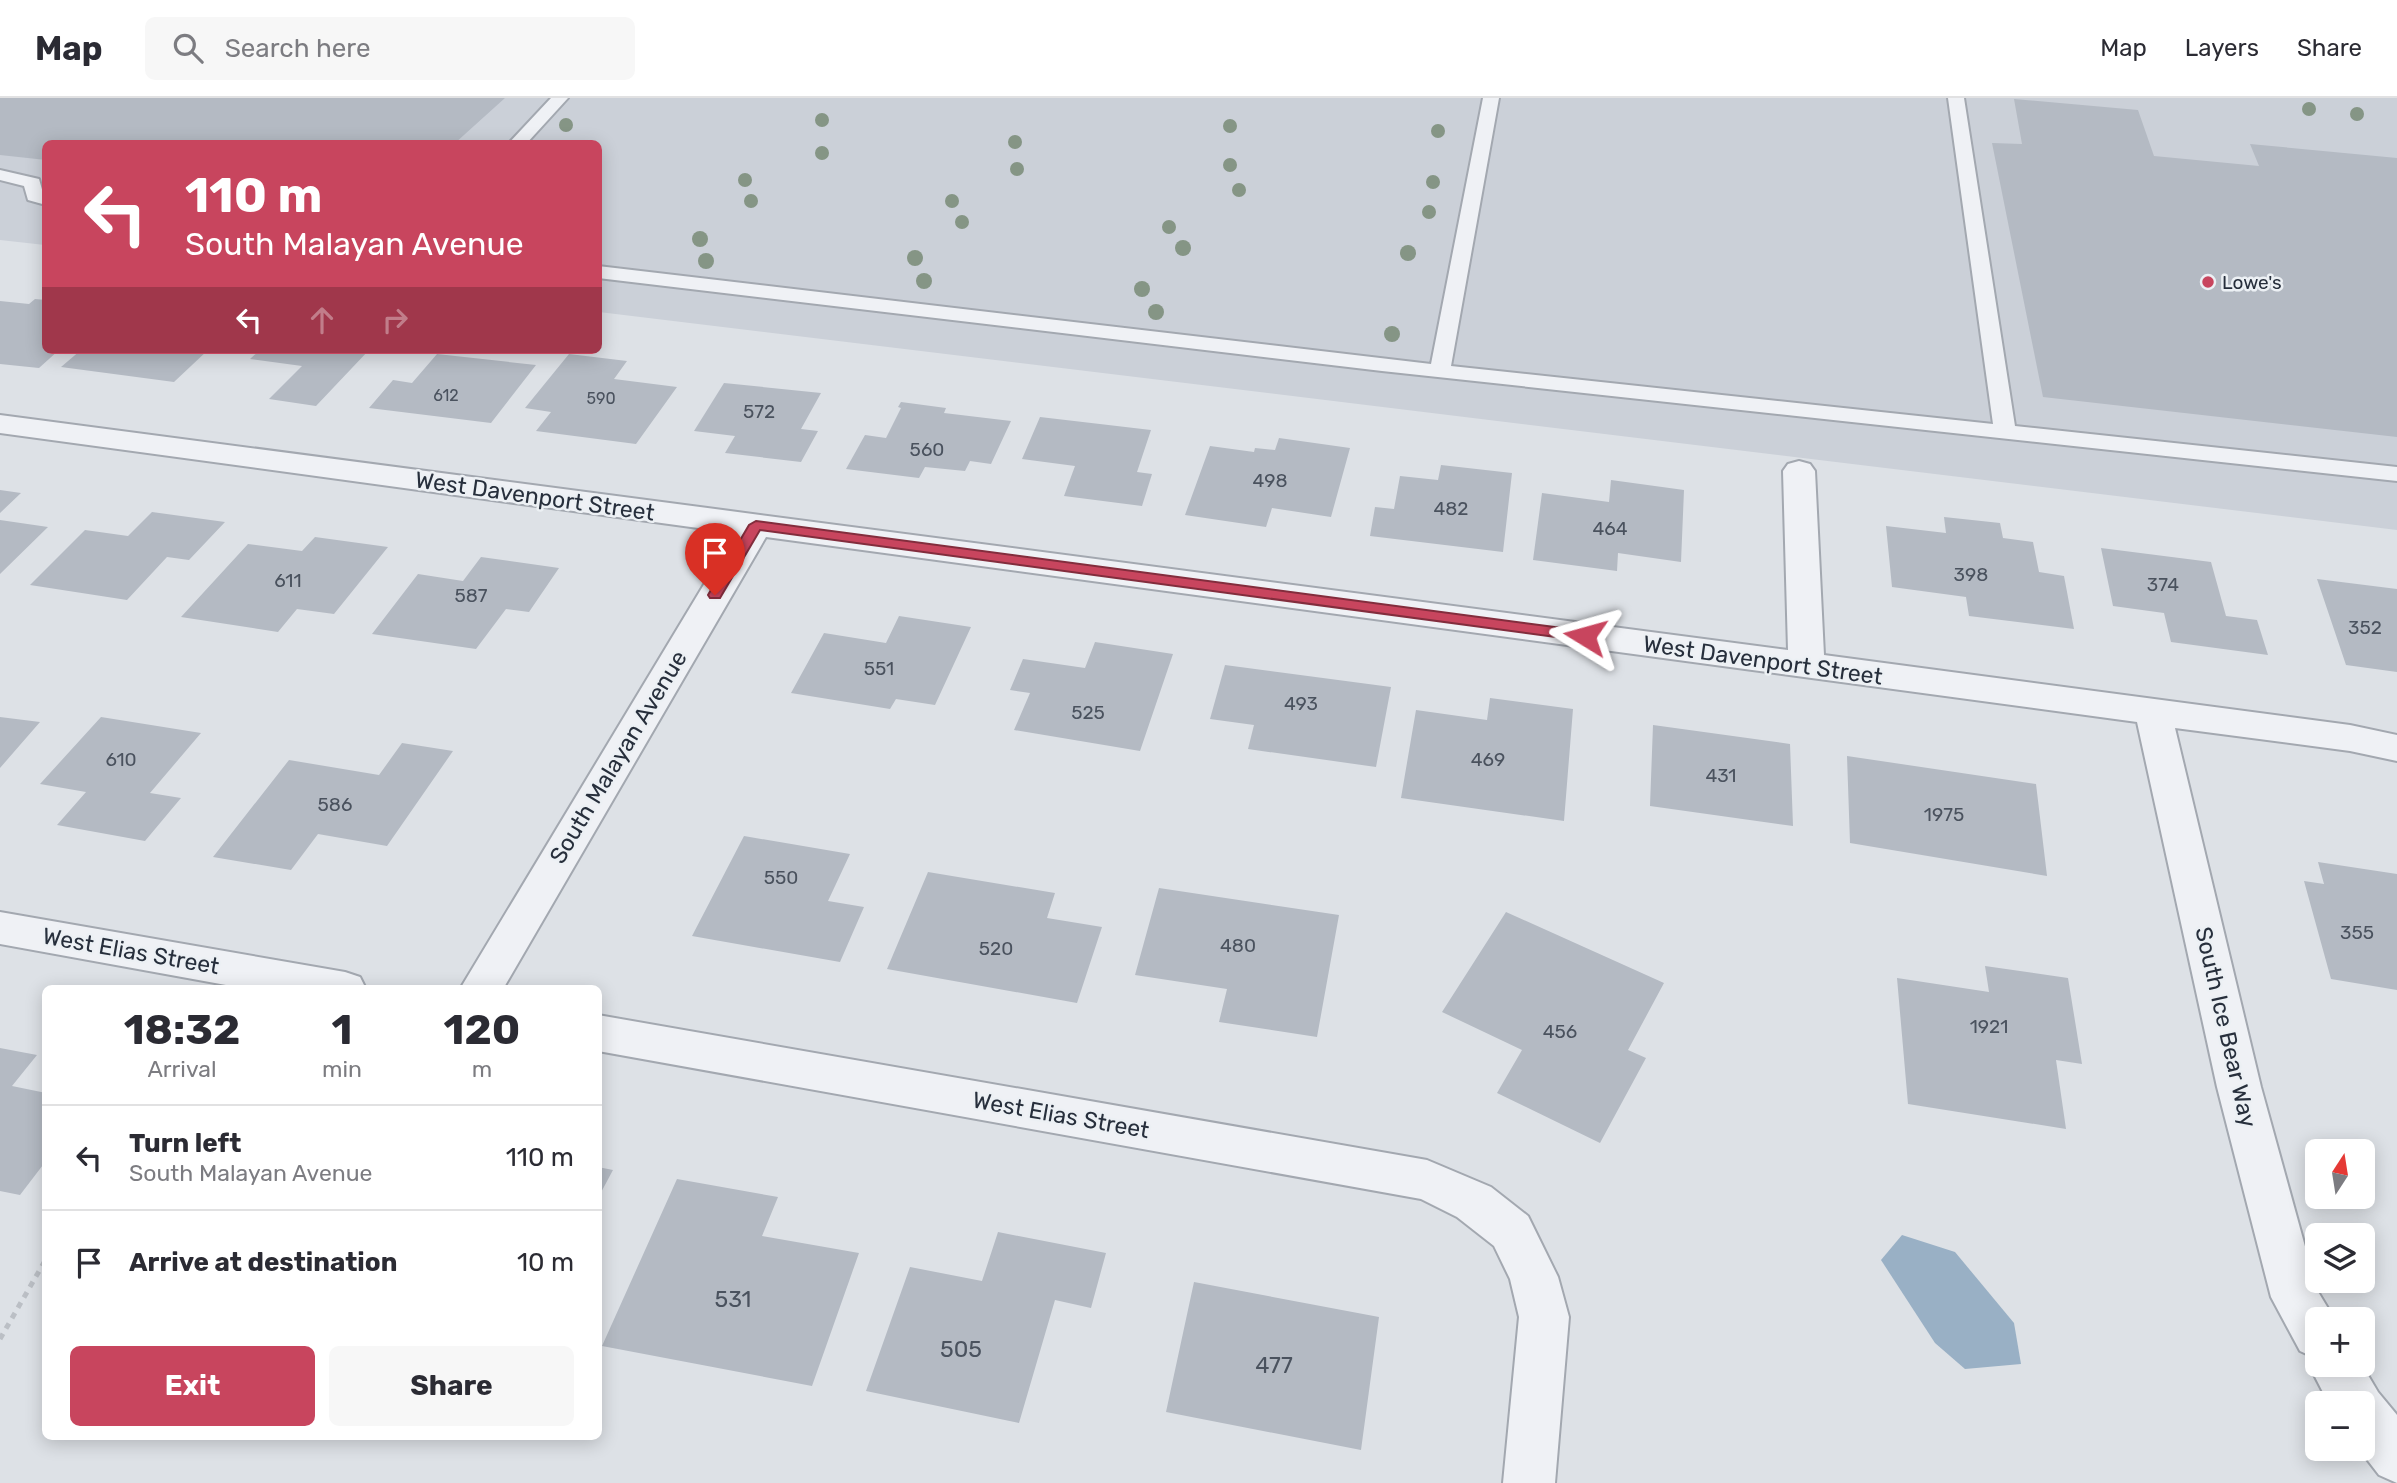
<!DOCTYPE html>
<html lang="en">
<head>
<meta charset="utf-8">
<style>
  body { margin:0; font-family:Rubik,sans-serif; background:#f7f7f7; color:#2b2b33; height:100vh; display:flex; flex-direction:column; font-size:26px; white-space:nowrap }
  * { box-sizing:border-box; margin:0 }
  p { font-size:23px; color:#7c7c81 }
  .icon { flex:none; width:38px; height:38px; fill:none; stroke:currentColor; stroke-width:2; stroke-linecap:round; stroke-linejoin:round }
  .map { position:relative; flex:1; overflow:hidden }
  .drawer { position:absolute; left:42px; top:887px; width:560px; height:455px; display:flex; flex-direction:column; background:#fff; border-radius:10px; box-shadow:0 4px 18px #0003 }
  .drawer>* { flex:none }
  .banner { position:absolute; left:42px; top:42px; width:560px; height:214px; border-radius:10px; box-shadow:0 4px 18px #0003; background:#c8455e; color:#fff; overflow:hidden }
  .needle { width:46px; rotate:12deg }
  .buttons { position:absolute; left:2305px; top:1041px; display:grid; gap:14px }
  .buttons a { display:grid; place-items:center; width:70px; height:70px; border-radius:10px; background:#fff; box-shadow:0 4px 18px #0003; font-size:35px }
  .pin { position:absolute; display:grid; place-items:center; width:60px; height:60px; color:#fff; margin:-72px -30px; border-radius:50% 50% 50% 0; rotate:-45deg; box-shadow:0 0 7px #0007 }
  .pin .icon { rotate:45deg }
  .me { position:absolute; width:77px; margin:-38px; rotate:278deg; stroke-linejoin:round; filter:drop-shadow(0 0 5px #0008) }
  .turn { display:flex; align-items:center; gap:24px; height:147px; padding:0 28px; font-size:32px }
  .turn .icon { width:91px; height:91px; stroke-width:2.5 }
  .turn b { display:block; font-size:49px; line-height:60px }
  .lanes { display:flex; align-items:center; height:66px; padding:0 28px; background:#0003; justify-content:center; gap:35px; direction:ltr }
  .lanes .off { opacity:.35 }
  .eta { display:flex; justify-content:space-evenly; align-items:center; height:119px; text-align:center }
  .eta b { font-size:42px; font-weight:700; line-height:49px }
  .action { display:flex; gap:14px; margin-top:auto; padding:14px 28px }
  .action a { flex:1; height:80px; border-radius:10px; background:#c8455e; color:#fff; font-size:28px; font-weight:700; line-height:80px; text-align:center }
  .action a+a { background:#f7f7f7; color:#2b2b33 }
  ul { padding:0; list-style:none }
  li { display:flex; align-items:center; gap:21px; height:105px; padding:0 28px; border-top:2px solid #e1e1e2 }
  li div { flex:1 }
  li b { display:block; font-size:26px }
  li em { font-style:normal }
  header { display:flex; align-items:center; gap:42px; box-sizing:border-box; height:98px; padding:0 35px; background:#fff; border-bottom:2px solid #e1e1e2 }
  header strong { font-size:33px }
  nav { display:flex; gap:38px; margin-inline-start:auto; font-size:24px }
  .search { width:490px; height:63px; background:#f7f7f7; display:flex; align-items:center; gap:18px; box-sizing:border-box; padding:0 24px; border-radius:10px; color:#7c7c81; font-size:26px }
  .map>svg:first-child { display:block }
  .built { fill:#cbd0d8 }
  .water { fill:#99b0c5 }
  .building { fill:#b4bac3 }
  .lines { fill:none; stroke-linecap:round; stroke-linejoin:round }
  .lane-casing { stroke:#a3a8b0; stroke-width:4 }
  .street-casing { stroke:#a3a8b0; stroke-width:4 }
  .path { stroke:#bbbfc5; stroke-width:5; stroke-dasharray:6 6; stroke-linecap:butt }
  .lane { fill:#eff1f5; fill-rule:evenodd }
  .street { fill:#eff1f5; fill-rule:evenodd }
  .tree { fill:#859585 }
  .route { fill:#c8455e; stroke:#822d3d; stroke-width:2 }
  .poi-dot { fill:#c8455e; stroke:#ecf0f4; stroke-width:2.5 }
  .labels { text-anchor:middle; stroke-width:5; stroke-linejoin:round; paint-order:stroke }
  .far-number-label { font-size:16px; fill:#4a525e }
  .far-poi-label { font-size:19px; fill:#272f3c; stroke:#ecf0f4; text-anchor:start }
  .number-label { font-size:19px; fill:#4a525e }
  .street-label { font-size:23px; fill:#272f3c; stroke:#ecf0f4 }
  .near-number-label { font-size:23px; fill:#4a525e }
</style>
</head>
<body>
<header>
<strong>Map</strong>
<div class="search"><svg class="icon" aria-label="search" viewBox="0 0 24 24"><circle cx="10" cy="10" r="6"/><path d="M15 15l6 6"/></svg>Search here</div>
<nav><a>Map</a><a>Layers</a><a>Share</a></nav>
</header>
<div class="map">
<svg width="2397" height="1385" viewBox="0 0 2397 1385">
  <rect width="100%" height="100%" fill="#dde1e6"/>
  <path class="built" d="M0,0H2397V432L599,214L598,46H46L45,147L0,142Z"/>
  <path class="water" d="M1902,1137L1955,1154L2014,1225L2021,1266L1965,1271L1935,1245L1881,1162Z"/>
  <path class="building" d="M0,0H505L454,46H46V62L0,57Z
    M2014,1L2138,12L2154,58L2259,68L2250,46L2397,60V339L2043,299L1992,45L2022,46Z
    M35,201L46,202V252H59L39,270L0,266V203L29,206Z
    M81,252H208L174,284L61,269Z
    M260,252H369L316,308L269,301L302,268L250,261Z
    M437,256L536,267L491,325L369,310L393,282L412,285Z
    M569,256L627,263L614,281L677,289L636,346L536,333L551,314L525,310Z
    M724,285L821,295L801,331L818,333L801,364L725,355L735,338L694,333Z
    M901,304L946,310L944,315L1011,323L991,366L970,363L965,373L925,369L919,380L846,371L865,337L886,340L901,310L898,309Z
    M1040,319L1151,332L1137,374L1152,376L1142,408L1064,398L1075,368L1022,361Z
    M1279,340L1350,350L1331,419L1272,410L1266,429L1185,417L1210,348L1254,354L1255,350L1275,352Z
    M1441,367L1512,375L1503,454L1370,438L1375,409L1394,411L1400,378L1438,382Z
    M1611,382L1684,392L1681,464L1618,455L1617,473L1533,462L1542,395L1609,404Z
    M0,392L21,395L0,415Z
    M152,414L225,424L189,462L167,459L127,502L30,487L85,432L128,438Z
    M1944,419L2000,425L2003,440L2033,444L2039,474L2064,478L2074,531L1969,518L1966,499L1892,489L1886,428L1946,435Z
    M0,422L48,429L0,476Z
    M315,439L388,449L334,516L297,511L278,534L181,519L248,446L302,453Z
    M2101,450L2211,464L2226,518L2257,522L2268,557L2171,544L2164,515L2113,508Z
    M481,459L559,470L529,514L506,511L476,551L372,536L418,476L463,483Z
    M2317,481L2397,491V574L2346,567Z
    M899,518L971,529L935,607L896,601L890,611L791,595L824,535L886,545Z
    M1095,544L1173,556L1140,653L1014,632L1030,595L1010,592L1023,561L1085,570Z
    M1225,567L1391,589L1376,669L1248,651L1254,627L1210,621Z
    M1490,600L1573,611L1564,723L1401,700L1416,612L1487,622Z
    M0,619L40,624L0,670Z
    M101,619L201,635L150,695L181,700L145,743L57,727L86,694L40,686Z
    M1653,627L1790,646L1793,728L1650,708Z
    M402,645L453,653L387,748L318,736L291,772L213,759L289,662L379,677Z
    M1847,658L2036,686L2047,778L1850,745Z
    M744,738L850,756L828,803L864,809L840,864L692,838Z
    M2318,764L2397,776V892L2331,881L2304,783L2324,786Z
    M928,774L1055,795L1047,820L1102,829L1077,905L887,871Z
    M1159,790L1339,817L1317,939L1219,924L1227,891L1135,877Z
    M1506,814L1664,885L1628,952L1646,960L1600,1045L1497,995L1522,952L1442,914Z
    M1985,868L2068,880L2082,966L2056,962L2066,1031L1908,1006L1897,880L1989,894Z
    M0,950L37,957L12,988L46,995V1063L20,1097L0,1093Z
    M598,1069L613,1072L598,1100Z
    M677,1081L778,1099L762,1138L859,1155L812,1288L602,1248Z
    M998,1134L1106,1155L1091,1210L1055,1202L1019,1325L866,1293L910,1169L982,1183Z
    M1194,1184L1379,1219L1361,1352L1166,1314Z"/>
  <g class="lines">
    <g class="lane-casing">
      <path id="lane" d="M551,0H568L526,46H508Z
        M1483,0H1499L1451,268L1993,326L1948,0H1964L2015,328L2397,369V383L1382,273L598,180V168L1431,266Z
        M0,72L39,81L43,95L46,96V107L28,102L24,88L0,82Z"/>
    </g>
    <g class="street-casing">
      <path id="street" d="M0,317L1788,552L1783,373L1788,366L1799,363L1810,366L1815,373L1824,557L2350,627L2397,637V663L2350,653L2175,630L2261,989L2317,1192L2335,1222H2317V1267H2362L2378,1294L2397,1317V1385L2379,1377L2359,1351H2362V1306H2329L2309,1267L2313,1259L2300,1253L2271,1199L2217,989L2137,624L766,439L503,891H460L735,435L0,335Z
        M0,814L345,874L360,879L366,891H248L0,846Z
        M598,917L1427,1062L1491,1089L1528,1118L1558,1179L1569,1219L1555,1385H1503L1519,1219L1510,1181L1494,1148L1457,1119L1421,1101L598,953Z"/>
    </g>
    <path class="path" d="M0,1241L46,1161"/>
    <use href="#lane" class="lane"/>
    <use href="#street" class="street"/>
  </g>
  <g class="tree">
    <circle cx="2309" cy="11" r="7"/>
    <circle cx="2357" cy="16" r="7"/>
    <circle cx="822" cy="22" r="7"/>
    <circle cx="566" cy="27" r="7"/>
    <circle cx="1230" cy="28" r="7"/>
    <circle cx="1438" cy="33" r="7"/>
    <circle cx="1015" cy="44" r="7"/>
    <circle cx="822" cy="55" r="7"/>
    <circle cx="1230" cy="67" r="7"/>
    <circle cx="1017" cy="71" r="7"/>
    <circle cx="745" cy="82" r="7"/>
    <circle cx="1433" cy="84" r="7"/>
    <circle cx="1239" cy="92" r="7"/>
    <circle cx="751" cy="103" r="7"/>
    <circle cx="952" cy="103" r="7"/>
    <circle cx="1429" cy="114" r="7"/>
    <circle cx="962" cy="124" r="7"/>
    <circle cx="1169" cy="129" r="7"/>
    <circle cx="700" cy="141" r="8"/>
    <circle cx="1183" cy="150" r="8"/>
    <circle cx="1408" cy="155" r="8"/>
    <circle cx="915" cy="160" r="8"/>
    <circle cx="706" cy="163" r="8"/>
    <circle cx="924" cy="183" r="8"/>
    <circle cx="1142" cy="191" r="8"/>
    <circle cx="1156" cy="214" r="8"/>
    <circle cx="1392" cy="236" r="8"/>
  </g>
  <path class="route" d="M756,423L1585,533L1592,538L1585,543L760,432L720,500H710L708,497L749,427Z"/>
  <circle class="poi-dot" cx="2208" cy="184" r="7"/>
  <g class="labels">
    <g class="far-number-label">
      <text x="446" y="303">612</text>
      <text x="601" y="306">590</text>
    </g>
    <g class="far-poi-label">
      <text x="2222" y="191">Lowe's</text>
    </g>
    <g class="number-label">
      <text x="759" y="320">572</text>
      <text x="927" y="358">560</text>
      <text x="1270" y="389">498</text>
      <text x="1451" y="417">482</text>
      <text x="1610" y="437">464</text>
      <text x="1971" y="483">398</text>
      <text x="288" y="489">611</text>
      <text x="2163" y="493">374</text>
      <text x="471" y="504">587</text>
      <text x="2365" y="536">352</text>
      <text x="879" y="577">551</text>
      <text x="1301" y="612">493</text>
      <text x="1088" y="621">525</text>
      <text x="121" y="668">610</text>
      <text x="1488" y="668">469</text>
      <text x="1721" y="684">431</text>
      <text x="335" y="713">586</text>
      <text x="1944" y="723">1975</text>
      <text x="781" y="786">550</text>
      <text x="2357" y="841">355</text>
      <text x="1238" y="854">480</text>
      <text x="996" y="857">520</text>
      <text x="1989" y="935">1921</text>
      <text x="1560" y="940">456</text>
    </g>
    <g class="street-label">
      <text transform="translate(535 398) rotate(8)" y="8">West Davenport Street</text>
      <text transform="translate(1763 562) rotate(8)" y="8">West Davenport Street</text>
      <text transform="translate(618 659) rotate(-59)" y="8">South Malayan Avenue</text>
      <text transform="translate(131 853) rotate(10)" y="8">West Elias Street</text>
      <text transform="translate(2226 929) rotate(77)" y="8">South Ice Bear Way</text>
      <text transform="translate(1061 1017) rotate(10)" y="8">West Elias Street</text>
    </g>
    <g class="near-number-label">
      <text x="733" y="1209">531</text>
      <text x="961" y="1259">505</text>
      <text x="1274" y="1275">477</text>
    </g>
  </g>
</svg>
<div class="buttons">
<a><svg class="needle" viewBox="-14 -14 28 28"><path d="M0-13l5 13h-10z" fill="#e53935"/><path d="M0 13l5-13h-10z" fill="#7c7c81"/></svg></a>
<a><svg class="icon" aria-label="layers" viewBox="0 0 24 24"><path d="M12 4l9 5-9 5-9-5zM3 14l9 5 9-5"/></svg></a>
<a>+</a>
<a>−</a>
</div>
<div class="pin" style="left:715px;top:497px;background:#d93025"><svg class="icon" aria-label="arrive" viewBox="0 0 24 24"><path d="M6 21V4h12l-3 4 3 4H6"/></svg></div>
<svg class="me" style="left:1585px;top:538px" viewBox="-20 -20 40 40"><path d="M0-17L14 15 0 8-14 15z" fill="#c8455e" stroke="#fff" stroke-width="4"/></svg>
<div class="banner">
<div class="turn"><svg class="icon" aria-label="left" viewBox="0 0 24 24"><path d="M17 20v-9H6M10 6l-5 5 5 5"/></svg><div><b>110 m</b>South Malayan Avenue</div></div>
<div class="lanes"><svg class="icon" aria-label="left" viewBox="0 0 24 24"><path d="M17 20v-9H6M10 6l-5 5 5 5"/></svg><svg class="icon off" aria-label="ahead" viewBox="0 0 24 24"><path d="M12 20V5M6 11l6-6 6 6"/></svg><svg class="icon off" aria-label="right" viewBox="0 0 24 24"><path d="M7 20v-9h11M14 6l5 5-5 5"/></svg></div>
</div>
<section class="drawer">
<div class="eta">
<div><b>18:32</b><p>Arrival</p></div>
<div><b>1</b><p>min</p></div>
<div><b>120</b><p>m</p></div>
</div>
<ul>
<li><svg class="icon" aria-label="left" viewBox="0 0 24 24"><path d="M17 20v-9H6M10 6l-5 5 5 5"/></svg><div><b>Turn left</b><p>South Malayan Avenue</p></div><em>110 m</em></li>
<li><svg class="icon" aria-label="arrive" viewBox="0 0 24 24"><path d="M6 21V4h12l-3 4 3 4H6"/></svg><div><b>Arrive at destination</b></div><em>10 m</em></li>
</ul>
<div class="action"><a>Exit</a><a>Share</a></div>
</section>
</div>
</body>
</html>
